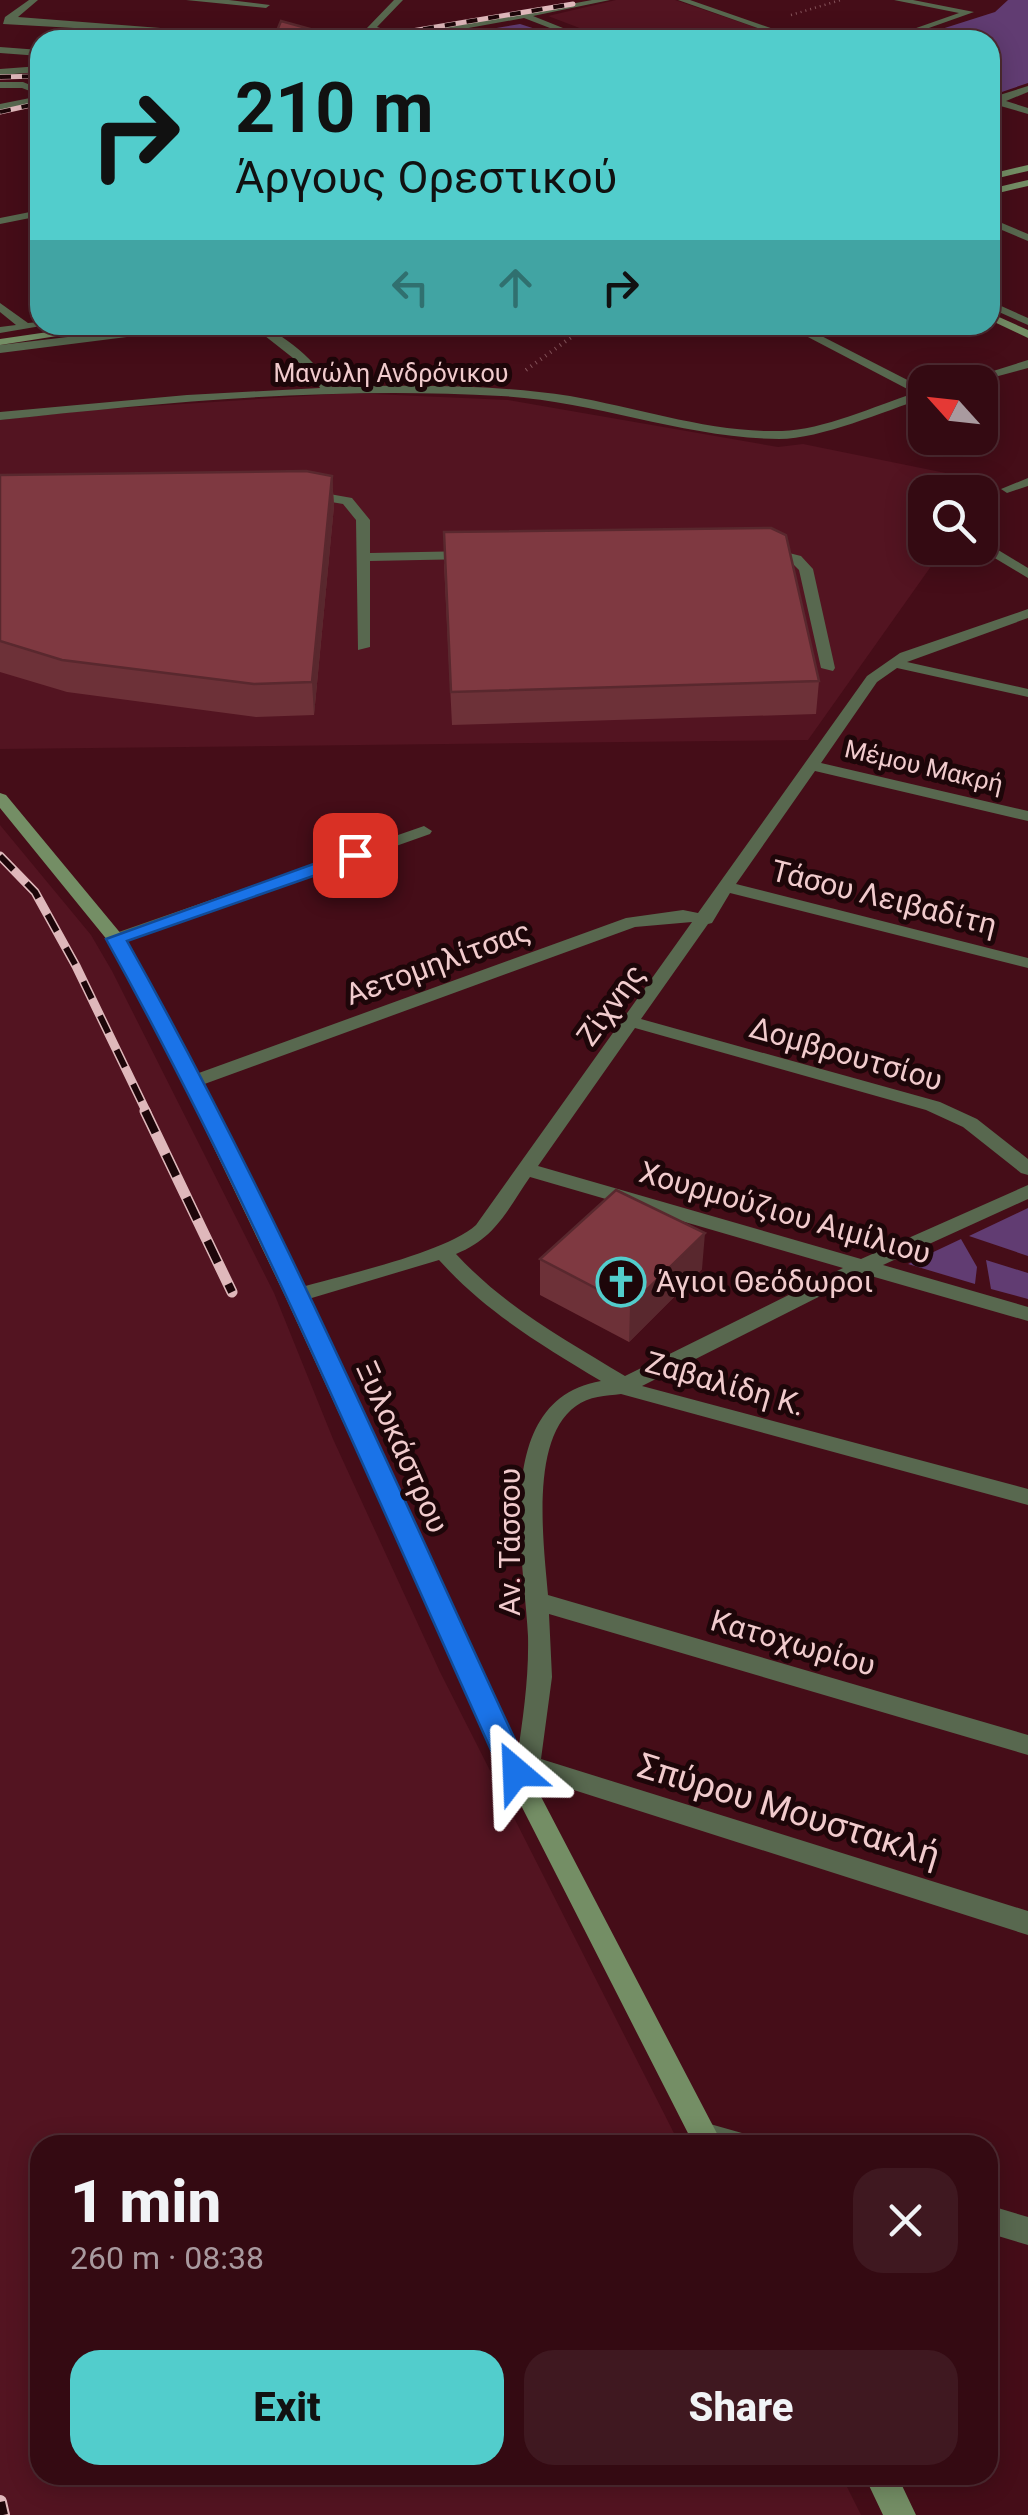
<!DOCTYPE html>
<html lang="en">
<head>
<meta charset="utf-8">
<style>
  body { margin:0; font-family:Roboto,sans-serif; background:#3f1820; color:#f1f3f6; height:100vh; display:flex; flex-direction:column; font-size:38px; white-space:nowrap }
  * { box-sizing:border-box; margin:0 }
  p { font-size:32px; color:#a99a9f }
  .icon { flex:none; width:55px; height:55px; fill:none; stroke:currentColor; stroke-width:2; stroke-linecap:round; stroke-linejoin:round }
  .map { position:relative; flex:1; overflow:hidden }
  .sheet { position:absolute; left:30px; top:2135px; width:968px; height:350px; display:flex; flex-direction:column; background:#340a12; border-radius:30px; box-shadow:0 5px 25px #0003,0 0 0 2px #4e2b32 }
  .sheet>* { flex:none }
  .guide { position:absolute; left:30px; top:30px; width:970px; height:305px; border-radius:30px; box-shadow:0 5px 25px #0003,0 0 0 2px #4e2b32; background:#52cdcc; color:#111; overflow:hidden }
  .needle { width:65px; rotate:297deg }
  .fabs { position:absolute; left:908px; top:365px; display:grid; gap:20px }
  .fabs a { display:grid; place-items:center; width:90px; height:90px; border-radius:20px; background:#340a12; box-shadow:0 5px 25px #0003,0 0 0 2px #4e2b32; font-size:50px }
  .pin { position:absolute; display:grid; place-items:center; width:85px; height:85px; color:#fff; margin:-42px; border-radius:20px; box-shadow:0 5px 15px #0006 }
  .me { position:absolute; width:110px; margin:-55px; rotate:334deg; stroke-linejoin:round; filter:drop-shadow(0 0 8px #0008) }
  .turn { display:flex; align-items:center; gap:35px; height:210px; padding:0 40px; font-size:45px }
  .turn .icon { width:130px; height:130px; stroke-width:2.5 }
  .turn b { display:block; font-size:70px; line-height:85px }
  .lanes { display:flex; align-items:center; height:95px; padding:0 40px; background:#0003; justify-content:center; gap:50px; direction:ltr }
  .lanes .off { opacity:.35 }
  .round { display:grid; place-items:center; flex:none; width:105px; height:105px; border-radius:30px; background:#3f1820 }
  .head { display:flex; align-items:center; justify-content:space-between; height:170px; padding:0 40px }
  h1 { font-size:60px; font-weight:800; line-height:75px }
  .action { display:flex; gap:20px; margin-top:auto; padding:20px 40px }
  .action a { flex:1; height:115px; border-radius:30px; background:#52cdcc; color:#111; font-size:40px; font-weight:800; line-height:115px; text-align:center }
  .action a+a { background:#3f1820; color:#f1f3f6 }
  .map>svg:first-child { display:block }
  .built { fill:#531421 }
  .green { fill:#613c72 }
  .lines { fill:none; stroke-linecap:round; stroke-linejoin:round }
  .path-far1 { stroke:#85545b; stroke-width:2.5; stroke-dasharray:1 4; stroke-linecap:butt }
  .path { stroke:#85545b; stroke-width:4; stroke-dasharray:1 5; stroke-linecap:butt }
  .lane { fill:#58684f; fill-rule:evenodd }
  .street { fill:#58684f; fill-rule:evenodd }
  .secondary { fill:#748e65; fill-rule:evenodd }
  .rail-far3-casing { stroke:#dfb8bb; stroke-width:5 }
  .rail-far2-casing { stroke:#dfb8bb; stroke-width:9 }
  .rail-far1-casing { stroke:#dfb8bb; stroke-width:11 }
  .rail-casing { stroke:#dfb8bb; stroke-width:14 }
  .rail-far3 { stroke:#1d0609; stroke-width:4; stroke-dasharray:11; stroke-linecap:butt }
  .rail-far2 { stroke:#1d0609; stroke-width:6; stroke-dasharray:19; stroke-linecap:butt }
  .rail-far1 { stroke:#1d0609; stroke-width:8; stroke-dasharray:24; stroke-linecap:butt }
  .rail { stroke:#1d0609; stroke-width:10; stroke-dasharray:31; stroke-linecap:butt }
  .wall { fill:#6d3138 }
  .shaded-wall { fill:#59282e }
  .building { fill:#7f3941; stroke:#59282e; stroke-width:2.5 }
  .route { fill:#1a73e8; stroke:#114b97; stroke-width:2.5 }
  .labels { text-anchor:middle; stroke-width:10; stroke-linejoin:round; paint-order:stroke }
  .far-street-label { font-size:25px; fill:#f1cbcd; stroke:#1d0609 }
  .street-label { font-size:30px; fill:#f1cbcd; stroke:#1d0609 }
  .poi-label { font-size:30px; fill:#f1cbcd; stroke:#1d0609; text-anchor:start }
  .near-street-label { font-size:35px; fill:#f1cbcd; stroke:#1d0609 }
</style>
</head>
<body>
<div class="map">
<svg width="1028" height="2515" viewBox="0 0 1028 2515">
  <rect width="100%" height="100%" fill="#450d18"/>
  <path class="built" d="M616,0H675L793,40H611L548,16Z
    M351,393L508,400L778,447L803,444L990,482L980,497V492H925V548H944L808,740L0,749V420L90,410Z
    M0,825L91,935L112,971L274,1293L333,1439L440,1672L680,2145H40V2475H841L861,2515H0Z"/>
  <path class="green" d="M1008,0H1028V83L990,96V40H907L995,12Z
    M520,24L570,40H424Z
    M1028,1208V1256L969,1236Z
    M961,1239L977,1267L975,1284L908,1264Z
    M986,1260L1028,1273V1299L991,1289Z"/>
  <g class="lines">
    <path class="path-far1" d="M791,15L841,0"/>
    <path class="path" d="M526,370L588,325"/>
    <path class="lane" d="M678,0H690L805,40H792Z
      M894,0H913L974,12L895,40H882L959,13Z
      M659,29H665L680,40H670L659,33Z
      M307,490L352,498L370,520V553L471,551L478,555L471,559L370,561V647L358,650L356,520L343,504L302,497V491Z
      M765,547L801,556L813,569L835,668L833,671L821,668L799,570L791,562L760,554V548Z"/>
    <path class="street" d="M29,0H38L18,17L238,34L234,37L3,24L5,17Z
      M186,0H229L270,5L266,8Z
      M394,0H403L377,27L402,35L592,0H610L533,16L593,40H581L524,18L402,40H383L391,37L367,28Z
      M0,47L40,50V56L0,53Z
      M40,66V72L0,75V69Z
      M0,82H23L40,89V95L22,88H0Z
      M1028,86V92L1006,101L1028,108V114L997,105L990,107V98Z
      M40,96V102L0,110V104Z
      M40,210V216L0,224V218Z
      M990,218L1028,234V241L990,225Z
      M990,301L1028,318V325L990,308Z
      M0,303L28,323L40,322V325H47L0,333V327L16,325L0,312Z
      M169,325H204L198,328L0,353V345Z
      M251,325C277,325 320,365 332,387C411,385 492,384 570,396C639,408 711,433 782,431C823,430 875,406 915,393L785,325H800L925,389V398C884,411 821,439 779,439C685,438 595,401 501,396C334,386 166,402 0,420V412L187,395L320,388L312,373Z
      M1028,360V368L976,382H958Z
      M1028,478V486L1007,493L1001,489Z
      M980,539L1028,568V578L978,548Z
      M1028,609V618L907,662L1028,689V697L897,668L877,682L821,763L1028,811V821L815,771L736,884L1028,958V968L730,893L712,923L708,924L641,1019L940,1102L977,1119L1028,1159V1175L1021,1173L963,1127L926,1110L635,1028L538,1166L861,1259L1028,1185V1199L883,1265L1028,1307V1321L864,1274L642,1386L1028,1489V1505L621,1394C606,1396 589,1396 576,1406C529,1439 544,1546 548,1595L1028,1735V1755L549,1614L552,1677L541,1759L1028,1911V1935L530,1776L516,1782L507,1779L504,1772L507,1765L517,1759C523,1718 529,1678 528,1636C524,1556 490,1400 601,1381C540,1344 487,1313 439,1260L295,1303L285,1296L288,1291C334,1277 444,1254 476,1225L692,922L635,927L199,1086L192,1088L183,1082L185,1078L626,918L683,910L698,913L867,676L900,653ZM530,1177L843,1268L625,1376C564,1339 505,1307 456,1254C496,1238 507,1210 530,1177Z
      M424,826L432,831L430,834L122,943L116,944L107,939L110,935Z
      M703,2122L749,2135L753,2145L693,2144L689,2135L693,2126Z
      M988,2205L1028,2217V2245L988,2233Z"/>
    <path class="secondary" d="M1028,165V171L990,180V174Z
      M1028,180V186L990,195V189Z
      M990,313L1028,330V338L990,320Z
      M96,325H127L0,345V339Z
      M0,793L6,795L122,935L171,1021L305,1296L526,1768L723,2145H694L504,1772L285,1296L153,1021L108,941L0,808Z
      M864,2475H897L916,2515H883Z"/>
    <g class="rail-far3-casing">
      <path id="rail-far3" d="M358,40L573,4
        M0,77L40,76
        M0,112L40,103"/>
    </g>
    <g class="rail-far2-casing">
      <path id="rail-far2" d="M0,856L35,892L76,966L147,1113"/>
    </g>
    <g class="rail-far1-casing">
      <path id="rail-far1" d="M145,1111L232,1292"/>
    </g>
    <g class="rail-casing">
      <path id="rail" d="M0,2502L3,2515"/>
    </g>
    <use href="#rail-far3" class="rail-far3"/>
    <use href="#rail-far2" class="rail-far2"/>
    <use href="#rail-far1" class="rail-far1"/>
    <use href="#rail" class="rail"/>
  </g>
  <path class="wall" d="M0,475L332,476L334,506L314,715L256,717L67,692L0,672Z
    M444,564L819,681L816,714L452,725Z
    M540,1259L702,1269L629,1342L540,1295Z"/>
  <path class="shaded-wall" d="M332,476L334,506L314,715L312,682Z
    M705,1233L702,1269L629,1342L630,1306Z"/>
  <path class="building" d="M281,21L350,40H279L274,38Z
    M306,471L332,476L312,682L254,684L62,660L0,641V475Z
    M771,528L786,535L819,681L451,692L444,532Z
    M616,1190L705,1233L630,1306L540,1259Z"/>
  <path class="route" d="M355,849L365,855L362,859L127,941C278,1209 400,1494 530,1772L525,1781L516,1784L506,1781L501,1772C374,1493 255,1207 106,939Z"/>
  <defs>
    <g id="church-ring" transform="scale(2.5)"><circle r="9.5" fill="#1d0609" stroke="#52cdcc" stroke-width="1.5"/><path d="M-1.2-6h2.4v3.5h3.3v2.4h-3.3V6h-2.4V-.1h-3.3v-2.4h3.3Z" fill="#52cdcc"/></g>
  </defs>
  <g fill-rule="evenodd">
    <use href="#church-ring" x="621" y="1282"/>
  </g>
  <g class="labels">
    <g class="far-street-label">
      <text x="391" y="382">Μανώλη Ανδρόνικου</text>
      <text transform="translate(924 766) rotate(13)" y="9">Μέμου Μακρή</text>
    </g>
    <g class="street-label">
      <text transform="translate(884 898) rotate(14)" y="10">Τάσου Λειβαδίτη</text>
      <text transform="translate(438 963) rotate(-20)" y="10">Αετομηλίτσας</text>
      <text transform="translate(611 1005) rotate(-54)" y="10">Ζίχνης</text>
      <text transform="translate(846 1054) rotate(16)" y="10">Δομβρουτσίου</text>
      <text transform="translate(785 1213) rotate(16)" y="10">Χουρμούζιου Αιμίλιου</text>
      <text transform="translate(725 1384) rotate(16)" y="10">Ζαβαλίδη Κ.</text>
      <text transform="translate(402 1447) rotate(66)" y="10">Ξυλοκάστρου</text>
      <text transform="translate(510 1542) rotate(-90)" y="10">Αν. Τάσσου</text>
      <text transform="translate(793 1643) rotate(16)" y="10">Κατοχωρίου</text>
    </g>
    <g class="poi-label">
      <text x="656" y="1292">Άγιοι Θεόδωροι</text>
    </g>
    <g class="near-street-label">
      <text transform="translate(789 1810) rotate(17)" y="12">Σπύρου Μουστακλή</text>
    </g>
  </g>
</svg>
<div class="fabs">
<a><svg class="needle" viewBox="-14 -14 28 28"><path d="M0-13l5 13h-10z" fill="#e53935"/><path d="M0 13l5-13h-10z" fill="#a99a9f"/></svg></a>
<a><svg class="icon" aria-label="search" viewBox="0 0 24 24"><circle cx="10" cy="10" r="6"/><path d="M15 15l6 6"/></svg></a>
</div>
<div class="pin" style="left:355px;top:855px;background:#d93025"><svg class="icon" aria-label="arrive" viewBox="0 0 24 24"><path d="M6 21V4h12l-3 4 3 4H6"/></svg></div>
<svg class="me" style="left:516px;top:1772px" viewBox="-20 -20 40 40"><path d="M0-17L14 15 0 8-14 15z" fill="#1a73e8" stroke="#fff" stroke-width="4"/></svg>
<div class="guide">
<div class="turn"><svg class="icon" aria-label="right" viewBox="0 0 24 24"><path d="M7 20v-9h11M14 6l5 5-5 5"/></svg><div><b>210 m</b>Άργους Ορεστικού</div></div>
<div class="lanes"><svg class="icon off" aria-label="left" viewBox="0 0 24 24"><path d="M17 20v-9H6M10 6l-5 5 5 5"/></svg><svg class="icon off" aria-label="ahead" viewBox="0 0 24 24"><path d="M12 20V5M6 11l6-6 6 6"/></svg><svg class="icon" aria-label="right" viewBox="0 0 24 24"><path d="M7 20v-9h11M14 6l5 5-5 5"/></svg></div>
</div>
<section class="sheet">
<div class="head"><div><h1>1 min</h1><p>260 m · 08:38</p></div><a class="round"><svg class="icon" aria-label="close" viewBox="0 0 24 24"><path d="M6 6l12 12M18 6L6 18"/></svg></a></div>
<div class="action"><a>Exit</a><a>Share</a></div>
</section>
</div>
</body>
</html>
